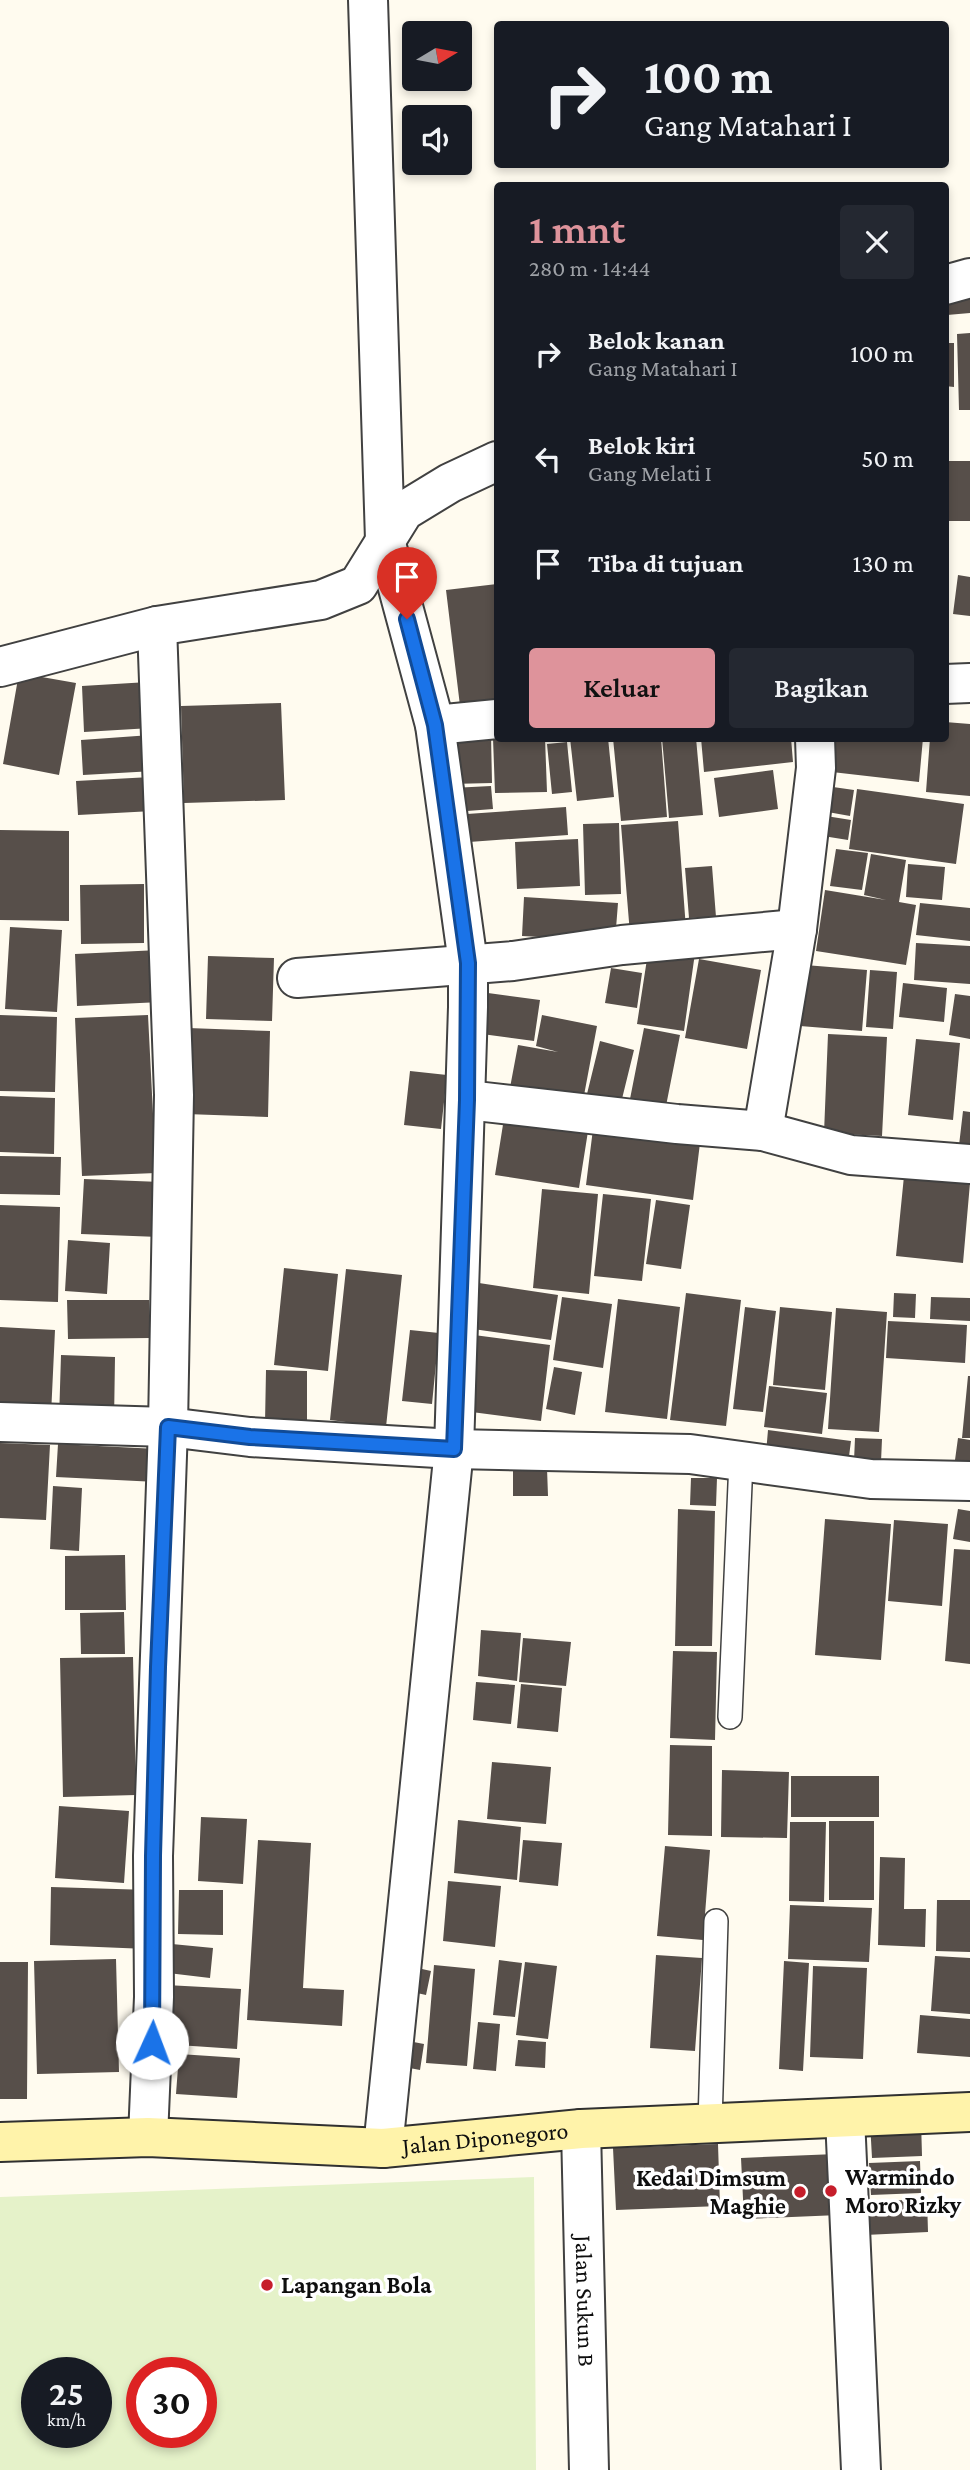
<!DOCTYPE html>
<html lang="id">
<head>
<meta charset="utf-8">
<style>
  body { margin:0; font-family:"Crimson Pro",serif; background:#242831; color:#f1f3f6; height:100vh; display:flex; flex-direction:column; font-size:26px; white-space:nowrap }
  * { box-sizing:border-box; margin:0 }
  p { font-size:23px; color:#9ea1a6 }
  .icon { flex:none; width:38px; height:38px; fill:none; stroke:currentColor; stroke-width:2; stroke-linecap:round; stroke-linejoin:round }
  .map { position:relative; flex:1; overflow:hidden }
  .side { position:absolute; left:494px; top:182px; width:455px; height:560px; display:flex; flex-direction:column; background:#171b24; border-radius:7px; box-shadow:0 4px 10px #0003 }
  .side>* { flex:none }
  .banner { position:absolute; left:494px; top:21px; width:455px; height:147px; border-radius:7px; box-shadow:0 4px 10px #0003; background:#171b24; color:#f1f3f6; overflow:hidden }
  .needle { width:46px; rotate:80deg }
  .buttons { position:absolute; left:402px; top:21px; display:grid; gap:14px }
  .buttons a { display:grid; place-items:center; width:70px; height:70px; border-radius:7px; background:#171b24; box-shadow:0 4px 10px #0003; font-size:35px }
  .speed { position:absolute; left:21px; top:2357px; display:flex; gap:14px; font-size:35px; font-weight:700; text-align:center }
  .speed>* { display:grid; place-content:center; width:91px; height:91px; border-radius:50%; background:#171b24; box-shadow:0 4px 10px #0003; line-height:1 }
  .speed small { font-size:18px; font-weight:400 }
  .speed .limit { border:10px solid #d22; background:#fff; color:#111 }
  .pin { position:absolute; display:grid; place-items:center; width:60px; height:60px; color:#fff; margin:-72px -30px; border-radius:50% 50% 50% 0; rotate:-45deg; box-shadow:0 0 7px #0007 }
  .pin .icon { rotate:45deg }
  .me { position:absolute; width:77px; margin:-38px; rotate:2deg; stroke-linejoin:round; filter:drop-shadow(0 0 5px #0008) }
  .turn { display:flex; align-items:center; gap:24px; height:147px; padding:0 35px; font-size:32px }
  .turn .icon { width:91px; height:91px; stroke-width:2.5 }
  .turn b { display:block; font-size:49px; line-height:60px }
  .round { display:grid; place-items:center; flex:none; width:74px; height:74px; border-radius:7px; background:#242831 }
  .overview { display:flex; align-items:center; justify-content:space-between; height:119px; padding:0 35px }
  h1 { font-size:42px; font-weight:600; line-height:52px; color:#de939b }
  .primary-button { display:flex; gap:14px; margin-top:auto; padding:14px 35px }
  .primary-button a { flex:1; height:80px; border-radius:7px; background:#de939b; color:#111; font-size:28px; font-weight:600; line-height:80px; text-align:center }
  .primary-button a+a { background:#242831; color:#f1f3f6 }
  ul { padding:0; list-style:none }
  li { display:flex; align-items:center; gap:21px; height:105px; padding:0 35px }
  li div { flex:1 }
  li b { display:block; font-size:26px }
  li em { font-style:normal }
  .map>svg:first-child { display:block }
  .pitch { fill:#e5f2c9; fill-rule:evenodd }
  .building { fill:#574f4a }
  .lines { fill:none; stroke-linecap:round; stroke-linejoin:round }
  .lane-casing { stroke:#414141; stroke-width:26 }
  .street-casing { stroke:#414141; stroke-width:42 }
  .secondary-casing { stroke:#303030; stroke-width:42 }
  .lane { stroke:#fff; stroke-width:23 }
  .street { stroke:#fff; stroke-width:38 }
  .secondary { stroke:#fff3aa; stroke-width:38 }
  .route-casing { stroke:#114b97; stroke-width:18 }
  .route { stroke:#1a73e8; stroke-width:12 }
  .poi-dot { fill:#c61e2b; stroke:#fff; stroke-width:2.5 }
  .labels { text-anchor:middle; stroke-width:7; stroke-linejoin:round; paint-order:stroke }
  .street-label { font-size:24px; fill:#0e0e0e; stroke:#fff }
  .poi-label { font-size:24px; font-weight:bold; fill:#0e0e0e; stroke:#fff; text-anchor:start }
</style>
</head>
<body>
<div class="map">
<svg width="970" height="2470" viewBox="0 0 970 2470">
  <rect width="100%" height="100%" fill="#fffbef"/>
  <path class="pitch" d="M534,2177L536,2470H0V2197ZM37,2373H96V2432H37ZM142,2373H201V2432H142Z"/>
  <path class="building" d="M970,295V313L947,315L946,296Z
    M970,333V410H959L957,334Z
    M945,343H954V387L945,386Z
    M945,461H970V521H945Z
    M958,575L970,577V616L953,614Z
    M497,584V709L461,714L446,590Z
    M19,673L76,683L59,775L3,764Z
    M148,682L151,728L84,732L82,686Z
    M281,703L285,800L184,803L181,706Z
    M945,722L970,724V796L926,792L930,738H945Z
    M151,735L154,771L83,775L81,740Z
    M491,735L492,783L451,784L449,737Z
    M493,738H545L547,792L495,793Z
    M570,738H608L614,797L577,801Z
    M613,738H661L667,817L621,821Z
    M662,738H696L703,815L669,818Z
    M701,738H791L793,762L704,772Z
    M835,738H923L919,782L832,772Z
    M567,742L572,792L552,794L547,744Z
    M773,770L778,809L719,817L714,778Z
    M151,777L153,811L78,815L76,781Z
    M491,786L493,809L454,812L452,788Z
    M826,786L854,790L850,816L822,811Z
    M857,789L964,804L956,864L849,849Z
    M566,807L568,835L469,842L467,814Z
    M826,816L851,820L848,840L823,836Z
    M678,821L686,929L630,934L621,825Z
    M619,823L621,894L585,895L583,824Z
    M0,830L69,831V921L0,920Z
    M578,839L580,886L517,889L515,842Z
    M836,849L868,853L862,890L830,886Z
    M871,854L906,860L899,902L916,905L906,965L816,951L825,890L886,900L864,895Z
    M908,864L945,867L942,900L906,897Z
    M712,866L716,917L689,918L685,868Z
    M144,884V943L81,944L80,885Z
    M524,897L618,903L615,941L522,936Z
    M920,903L970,908V941L916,935Z
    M10,927L62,930L57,1012L5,1009Z
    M916,943L970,946V984L914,980Z
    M649,946L695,953L684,1031L637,1024Z
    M159,950L161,1002L77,1006L75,954Z
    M208,956L274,958L272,1021L206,1019Z
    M699,959L761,970L747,1049L685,1038Z
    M805,965L867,970L862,1031L800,1026Z
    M611,968L642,973L637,1008L605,1003Z
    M870,970L897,972L893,1029L866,1027Z
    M903,983L947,988L944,1022L899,1017Z
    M488,993L540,1000L534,1041L482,1034Z
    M955,994L970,996V1039L949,1035Z
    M0,1015L57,1017L55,1092L0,1091Z
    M148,1015L156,1173L82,1176L75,1018Z
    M542,1015L597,1026L582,1106L509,1093L518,1045L558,1052L536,1046Z
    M188,1028L270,1031L268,1117L186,1114Z
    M644,1028L680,1035L665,1111L629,1104Z
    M828,1034L887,1037L882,1136L824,1133Z
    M916,1039L960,1043L953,1120L908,1115Z
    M600,1041L634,1050L620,1107L586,1098Z
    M410,1071L447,1075L441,1129L404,1125Z
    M0,1096L55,1098L54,1154L0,1152Z
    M963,1111L970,1112V1155L958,1154Z
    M505,1112L589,1125L579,1188L495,1175Z
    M593,1129L700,1143L693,1200L586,1185Z
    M0,1156L61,1157L60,1195L0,1194Z
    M904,1176L970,1183L963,1263L896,1256Z
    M84,1179L161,1182L159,1237L81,1234Z
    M542,1189L598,1194L589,1294L533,1288Z
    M603,1194L651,1199L642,1281L594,1276Z
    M656,1200L690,1205L681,1269L646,1264Z
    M0,1205L60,1207L58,1302L0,1300Z
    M68,1240L110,1243L107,1294L65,1291Z
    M284,1268L338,1274L328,1371L274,1365Z
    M346,1269L402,1275L386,1427L330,1420Z
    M479,1283L558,1295L551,1340L473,1329Z
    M686,1293L741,1300L726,1426L670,1420Z
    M894,1293L916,1294L915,1318L893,1317Z
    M562,1297L612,1304L603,1368L553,1360Z
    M931,1297L970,1298V1321L930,1319Z
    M618,1299L680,1307L667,1419L605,1412Z
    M67,1300H149L150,1338L68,1339Z
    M745,1307L776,1311L763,1412L733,1409Z
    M780,1307L832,1312L825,1390L773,1385Z
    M836,1308L887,1312L879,1432L828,1429Z
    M888,1321L967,1325L965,1363L886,1358Z
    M0,1327L55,1330L51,1415L0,1413Z
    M410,1330L439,1333L432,1404L402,1401Z
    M474,1335L550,1345L541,1421L464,1411Z
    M61,1355L115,1357L114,1422L59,1420Z
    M554,1367L582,1372L575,1415L546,1409Z
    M266,1370L307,1371V1423H265Z
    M968,1376H970V1438H962Z
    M769,1386L827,1393L822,1434L764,1427Z
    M768,1430L851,1441L848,1464L766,1453Z
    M855,1438L882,1439L881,1462L854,1461Z
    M958,1438L970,1440V1462L955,1460Z
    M0,1443L50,1445L46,1520L0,1518Z
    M58,1444L158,1449L157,1482L56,1477Z
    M513,1468H547L548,1496H513Z
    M691,1478H717L716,1506L690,1505Z
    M53,1486L82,1488L79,1551L50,1549Z
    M678,1509L715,1511L712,1646H675Z
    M958,1509L970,1511V1542L953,1539Z
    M825,1519L891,1524L881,1660L815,1655Z
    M894,1520L948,1524L942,1606L888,1601Z
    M954,1549L970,1550V1664L945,1661Z
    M125,1555L126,1610H65V1556Z
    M124,1612L125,1654H81L80,1613Z
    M481,1630L521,1633L517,1681L478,1676Z
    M523,1638L571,1642L566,1686L519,1682Z
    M673,1651L717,1652L715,1740L670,1738Z
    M133,1657L136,1795L63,1797L60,1658Z
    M476,1682L515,1685L511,1724L473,1720Z
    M521,1684L562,1688L558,1732L517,1728Z
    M670,1745L712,1746V1836L668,1835Z
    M492,1762L551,1767L546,1824L487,1819Z
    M722,1770L789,1772L787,1838L721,1837Z
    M791,1776H879V1817H791Z
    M59,1806L129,1811L124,1883L55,1878Z
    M201,1817L247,1819L243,1884L198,1881Z
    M458,1820L521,1827L517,1880L454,1873Z
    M829,1821H874V1900H829Z
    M790,1822H826L824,1902L789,1901Z
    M258,1840L311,1843L303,1988L344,1990L342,2026L247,2020Z
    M523,1840L562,1843L558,1886L519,1882Z
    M665,1846L710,1850L703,1940L657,1936Z
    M880,1857L905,1858L904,1909H926L925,1947L878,1945Z
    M448,1881L501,1886L495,1947L443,1941Z
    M51,1887L149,1890L147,1949L50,1945Z
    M179,1890H223V1935L178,1934Z
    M937,1900H970V1952L936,1951Z
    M790,1905L872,1908L869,1962L788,1959Z
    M172,1944L213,1948L210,1978L168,1973Z
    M656,1955L702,1958L695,2051L650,2048Z
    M935,1956L970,1958V2014L931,2011Z
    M116,1959L119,2072L37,2074L34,1961Z
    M499,1960L522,1963L515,2017L493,2015Z
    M784,1961L809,1963L803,2071L779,2069Z
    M0,1962H28L27,2099H0Z
    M525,1962L557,1966L548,2039L516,2035Z
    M434,1965L475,1969L467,2066L426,2063Z
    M813,1966L867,1968L863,2059L810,2057Z
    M413,1967L431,1971L426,1995L408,1991Z
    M166,1985L241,1989L237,2049L163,2044Z
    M920,2015L970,2019V2057L917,2053Z
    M478,2022L500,2024L496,2071L473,2069Z
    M403,2040L424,2044L420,2070L399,2066Z
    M518,2040L546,2042L545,2068L515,2066Z
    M179,2054L240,2058L237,2098L176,2094Z
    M921,2120L922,2156L872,2158L870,2122Z
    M718,2144L720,2206L616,2210L613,2148Z
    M836,2154L839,2215L744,2219L741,2158Z
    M920,2161L921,2193L871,2195L869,2163Z
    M927,2199L928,2232L865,2235L863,2202Z"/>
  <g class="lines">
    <g class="lane-casing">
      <path id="lane" d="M730,1717L741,1461
        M710,2123L716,1921"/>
    </g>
    <g class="street-casing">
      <g id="street">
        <path d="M368,0L385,540L435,725L468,963V1007L454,1449L383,2148"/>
        <path d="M945,285L970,278"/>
        <path d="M0,667L157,626L321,600L358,585L404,511L450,483L497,461"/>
        <path d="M945,684L970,683"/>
        <path d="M435,725L497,719"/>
        <path d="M297,978L513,961L622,945L797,929"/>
        <path d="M467,1100L677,1124L763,1131L851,1155L970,1164"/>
        <path d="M763,1131L797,929L816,768L815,738"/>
        <path d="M0,1422L168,1427L250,1437L454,1449L690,1454L871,1479L970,1481"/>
        <path d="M845,2118L861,2470"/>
        <path id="s1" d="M581,2129L589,2470"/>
        <path d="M148,2137L154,1997L153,1856L168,1427L174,1095L157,626"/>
      </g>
    </g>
    <g class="secondary-casing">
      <g id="secondary">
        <path id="s2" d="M0,2142L148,2137L383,2148L581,2129L970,2112"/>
      </g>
    </g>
    <use href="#lane" class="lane"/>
    <use href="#street" class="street"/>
    <use href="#secondary" class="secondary"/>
  </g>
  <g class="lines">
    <g class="route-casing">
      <path id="route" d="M152,2043L153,1856L158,1667L168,1427L250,1437L454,1449L467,1100L468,963L435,725L407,619"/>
    </g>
    <use href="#route" class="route"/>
  </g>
  <g class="poi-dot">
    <circle cx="831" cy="2191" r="7"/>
    <circle cx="800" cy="2192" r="7"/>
    <circle cx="267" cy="2285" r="7"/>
  </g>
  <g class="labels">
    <g class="street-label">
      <text dy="8" stroke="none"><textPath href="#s2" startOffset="486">Jalan Diponegoro</textPath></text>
      <text dy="8" stroke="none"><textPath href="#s1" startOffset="172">Jalan Sukun B</textPath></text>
    </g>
    <g class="poi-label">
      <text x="845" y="2185">Warmindo<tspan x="845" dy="28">Moro Rizky</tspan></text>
      <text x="786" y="2186" text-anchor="end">Kedai Dimsum<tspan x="786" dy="28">Maghie</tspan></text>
      <text x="281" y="2293">Lapangan Bola</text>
    </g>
  </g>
</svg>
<div class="buttons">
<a><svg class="needle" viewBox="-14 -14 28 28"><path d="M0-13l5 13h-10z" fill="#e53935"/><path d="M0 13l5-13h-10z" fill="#9ea1a6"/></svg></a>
<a><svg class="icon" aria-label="sound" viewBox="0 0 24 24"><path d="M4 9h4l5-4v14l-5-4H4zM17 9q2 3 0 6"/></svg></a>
</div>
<div class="speed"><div>25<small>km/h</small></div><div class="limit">30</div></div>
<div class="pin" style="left:407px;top:619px;background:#d93025"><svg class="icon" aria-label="arrive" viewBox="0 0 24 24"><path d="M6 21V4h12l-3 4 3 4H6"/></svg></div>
<svg class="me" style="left:152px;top:2043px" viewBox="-20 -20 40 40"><circle r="19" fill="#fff"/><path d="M0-13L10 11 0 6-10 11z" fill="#1a73e8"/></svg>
<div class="banner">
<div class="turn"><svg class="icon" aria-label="right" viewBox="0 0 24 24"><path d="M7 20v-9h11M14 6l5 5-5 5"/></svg><div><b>100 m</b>Gang Matahari I</div></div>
</div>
<section class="side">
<div class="overview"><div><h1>1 mnt</h1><p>280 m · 14:44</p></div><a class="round"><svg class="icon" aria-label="close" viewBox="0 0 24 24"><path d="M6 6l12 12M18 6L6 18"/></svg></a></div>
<ul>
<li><svg class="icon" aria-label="right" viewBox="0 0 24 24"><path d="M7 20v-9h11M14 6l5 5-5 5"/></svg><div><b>Belok kanan</b><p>Gang Matahari I</p></div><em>100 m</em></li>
<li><svg class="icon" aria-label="left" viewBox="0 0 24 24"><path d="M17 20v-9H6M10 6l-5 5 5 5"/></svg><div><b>Belok kiri</b><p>Gang Melati I</p></div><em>50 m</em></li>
<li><svg class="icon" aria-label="arrive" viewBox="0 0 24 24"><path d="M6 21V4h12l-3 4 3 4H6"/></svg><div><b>Tiba di tujuan</b></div><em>130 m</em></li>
</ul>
<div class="primary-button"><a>Keluar</a><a>Bagikan</a></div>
</section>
</div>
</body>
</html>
